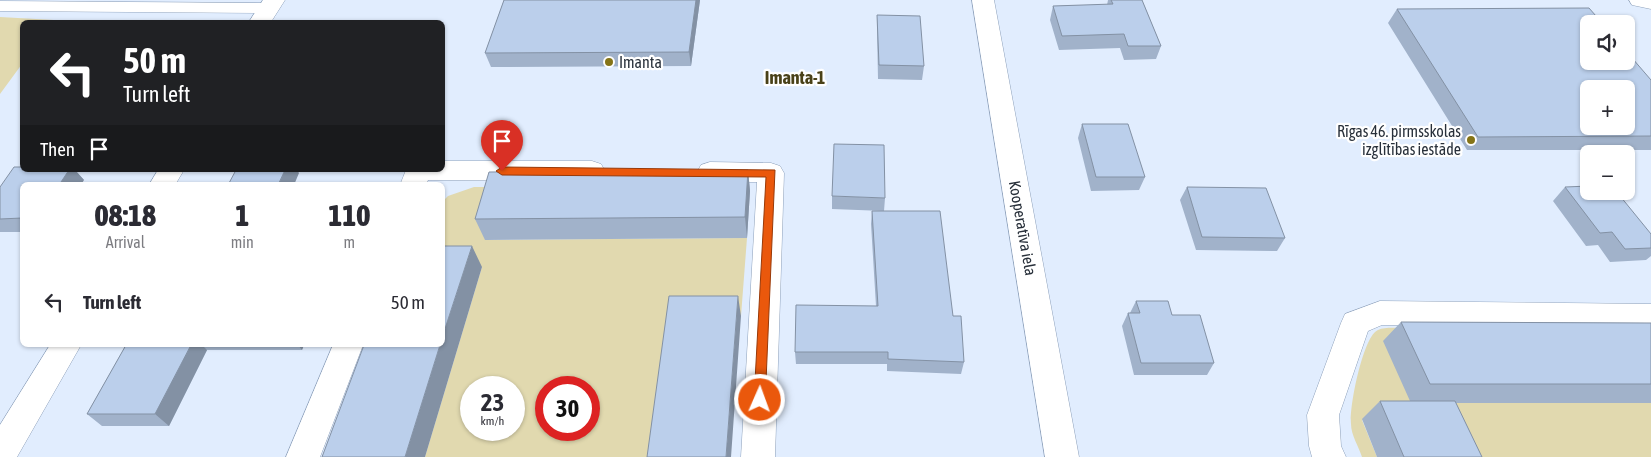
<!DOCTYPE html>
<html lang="en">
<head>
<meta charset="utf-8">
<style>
  body { margin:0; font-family:"Asap Condensed",sans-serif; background:#f7f7f7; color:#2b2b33; height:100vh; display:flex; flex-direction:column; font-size:19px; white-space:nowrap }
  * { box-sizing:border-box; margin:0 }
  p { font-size:16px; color:#7c7c81 }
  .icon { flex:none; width:28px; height:28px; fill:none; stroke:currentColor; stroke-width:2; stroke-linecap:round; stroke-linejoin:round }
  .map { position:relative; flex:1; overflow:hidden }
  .drawer { position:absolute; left:20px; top:182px; width:425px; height:165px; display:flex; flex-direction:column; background:#fff; border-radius:8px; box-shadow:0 1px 4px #0004 }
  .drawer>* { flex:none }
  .banner { position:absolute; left:20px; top:20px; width:425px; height:152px; border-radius:8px; box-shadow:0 1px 4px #0004; background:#202124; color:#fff; overflow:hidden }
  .tools { position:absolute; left:1580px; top:15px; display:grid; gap:10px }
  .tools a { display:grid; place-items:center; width:55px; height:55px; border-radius:8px; background:#fff; box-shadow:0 1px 4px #0004; font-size:25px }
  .speed { position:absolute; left:460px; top:376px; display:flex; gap:10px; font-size:25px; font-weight:700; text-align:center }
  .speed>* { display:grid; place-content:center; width:65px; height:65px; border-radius:50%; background:#fff; box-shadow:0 1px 4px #0004; line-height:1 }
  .speed small { font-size:12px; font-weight:400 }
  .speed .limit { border:8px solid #d22; background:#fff; color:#111 }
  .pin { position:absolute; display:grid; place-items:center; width:42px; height:42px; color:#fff; margin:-51px -21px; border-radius:50% 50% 50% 0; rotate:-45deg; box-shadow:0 0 5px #0007 }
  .pin .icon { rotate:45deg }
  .me { position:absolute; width:55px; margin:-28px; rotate:2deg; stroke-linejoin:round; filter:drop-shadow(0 0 4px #0008) }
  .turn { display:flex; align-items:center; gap:18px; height:105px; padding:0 20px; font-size:22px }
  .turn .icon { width:65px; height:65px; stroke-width:2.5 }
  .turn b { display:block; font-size:35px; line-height:42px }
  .then { display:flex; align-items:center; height:48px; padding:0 20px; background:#0003; gap:10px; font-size:19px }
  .eta { display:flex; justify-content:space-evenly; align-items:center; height:85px; text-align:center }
  .eta b { font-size:30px; font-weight:800; line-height:35px }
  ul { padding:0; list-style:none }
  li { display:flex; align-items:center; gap:15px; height:70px; padding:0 20px }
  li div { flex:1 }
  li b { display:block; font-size:19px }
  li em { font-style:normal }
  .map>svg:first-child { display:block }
  .green { fill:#e1d9af; fill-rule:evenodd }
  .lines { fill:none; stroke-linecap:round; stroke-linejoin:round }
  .lane-casing { stroke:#8da0ba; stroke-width:1 }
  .street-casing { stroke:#8da0ba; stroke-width:1 }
  .lane { fill:#fff; fill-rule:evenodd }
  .street { fill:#fff; fill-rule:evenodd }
  .wall { fill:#a1b2ca }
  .shaded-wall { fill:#8391a4 }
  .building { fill:#bbcfeb; stroke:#8391a4; fill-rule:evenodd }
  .route { fill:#ea580c; stroke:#983908 }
  .poi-dot { fill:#857417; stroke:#fff; stroke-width:2 }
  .labels { text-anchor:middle; stroke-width:4.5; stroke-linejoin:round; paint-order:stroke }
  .poi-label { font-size:16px; fill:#28303a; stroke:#fff; text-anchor:start }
  .street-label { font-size:16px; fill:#28303a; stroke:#fff }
  .neighbourhood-label { font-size:18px; font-weight:bold; fill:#494118; stroke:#fff }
</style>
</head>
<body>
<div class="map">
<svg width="1651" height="457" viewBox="0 0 1651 457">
  <rect width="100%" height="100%" fill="#e1edfe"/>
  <path class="green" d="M0,17L54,20L53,22H22V64L0,94Z
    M474,187H500L485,240L747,238L741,316L673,317L655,457H425L482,267H443V201L448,196ZM471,388H514V430H471ZM546,388H589V430H546Z
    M1413,328L1651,403V457H1452L1362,420L1377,457H1362C1359,447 1351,435 1351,424C1349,408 1363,336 1378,330C1387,326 1403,329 1413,328Z"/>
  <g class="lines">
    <g class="lane-casing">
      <path id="lane" d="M0,1L268,3L276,8L268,13L0,11Z"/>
    </g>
    <g class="street-casing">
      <path id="street" d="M263,0H285L271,22H249Z
        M972,0H994L1079,457H1045Z
        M1629,0H1651V9L1632,5Z
        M442,161H592L601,164L605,171L601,178L592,181L428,180L426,185H400L406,170H442Z
        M710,162L771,163L780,166L784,173L775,457H741L757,182H710L701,179L697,172L701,165Z
        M158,170H184L175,185H149Z
        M1380,301L1651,304V328L1382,325L1368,331L1339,415L1341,446L1346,457H1312L1309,446L1307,415L1341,323L1345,314Z
        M50,345H81L17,457H0V425Z
        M333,345H363L320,457H286Z"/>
    </g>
    <use href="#lane" class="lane"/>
    <use href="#street" class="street"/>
  </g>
  <path class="wall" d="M504,0H700L691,66L491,67L485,53Z
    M1108,0H1142L1161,46L1156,59L1124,60L1120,48L1059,50L1050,20L1053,6L1107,5Z
    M1397,9L1651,80V150H1467L1388,23Z
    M877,15L924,66L922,80L878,79L877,29Z
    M1082,124L1145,177L1139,190L1091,191L1078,138Z
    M22,170H75L84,180L22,185V232H0V187Z
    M748,170L750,191L747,238L485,240L475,219Z
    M1187,187L1285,238L1277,251L1196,250L1180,200Z
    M1565,187L1651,234V256L1646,260L1610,262L1598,245L1586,246L1553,201Z
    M832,196L885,198L884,211L832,209Z
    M872,211L953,316L964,362L961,374L887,371V364H796L795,352L876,306L871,224Z
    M1136,301L1172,315L1214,363L1207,375H1134L1122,326L1128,313H1130Z
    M1401,322L1651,323V403H1456L1482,457H1377L1362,419L1380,401H1410L1383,341Z
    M126,345H304L302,350H207L169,426H102L87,414Z"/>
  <path class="shaded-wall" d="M696,0H700L691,66L689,52Z
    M69,170H75L84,180L81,185H59Z
    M285,170H297L299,173L294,185H278Z
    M748,170L750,191L747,238L745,217Z
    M472,246L482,267L425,457H405L440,345H442V338Z
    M738,296L741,316L731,457H726Z
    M191,345H202L207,350L169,426L155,414Z
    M298,345H304L302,350Z"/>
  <path class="building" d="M504,0H696L689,52L485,53Z
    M1111,0H1142L1161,46H1128L1124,34L1062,36L1053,6L1113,4Z
    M1589,8L1603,24H1589V61H1626V51L1651,80V136L1478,137L1397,9ZM1589,89H1626V126H1589Z
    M877,15L920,16L924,66L879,65Z
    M1082,124H1128L1145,177H1096Z
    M834,144L884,145L885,198L832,196Z
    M14,167H22V170H69L59,185H22V218L0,219V187Z
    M236,170H285L278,185H228Z
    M748,170L745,217L475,219L489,172Z
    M1589,186V191H1616L1651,234V248L1625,249L1612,232L1600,233L1565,187Z
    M1187,187L1266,188L1285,238L1202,237Z
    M872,211H940L953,316H961L964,362L888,359V352H795L796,305L878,306Z
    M442,246H472L442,338Z
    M669,296H738L726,457H647Z
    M1136,301H1168L1172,315H1200L1214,363H1141L1128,313H1140Z
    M1401,322L1651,323V384H1430Z
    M126,345H191L155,414H87Z
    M364,345H440L405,457H322Z
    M1380,401H1455L1482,457H1404Z"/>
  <path class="route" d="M502,167L775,170L765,405L760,406L756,405L754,400L766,177L502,175L496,171Z"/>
  <g class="poi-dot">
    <circle cx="609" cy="62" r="5"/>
    <circle cx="1471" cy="140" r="5"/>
  </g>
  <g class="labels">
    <g class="poi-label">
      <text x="619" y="68">Imanta</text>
      <text x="1461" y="137" text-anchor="end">Rīgas 46. pirmsskolas<tspan x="1461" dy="18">izglītības iestāde</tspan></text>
    </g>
    <g class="street-label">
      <text transform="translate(1023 228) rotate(80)" y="6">Kooperatīva iela</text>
    </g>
    <g class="neighbourhood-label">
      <text x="795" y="84">Imanta-1</text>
    </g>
  </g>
</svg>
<div class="tools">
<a><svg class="icon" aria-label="sound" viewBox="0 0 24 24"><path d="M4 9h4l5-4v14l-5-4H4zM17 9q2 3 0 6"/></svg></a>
<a>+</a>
<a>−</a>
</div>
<div class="speed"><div>23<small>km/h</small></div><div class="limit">30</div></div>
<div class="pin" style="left:502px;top:171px;background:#d93025"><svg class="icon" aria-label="arrive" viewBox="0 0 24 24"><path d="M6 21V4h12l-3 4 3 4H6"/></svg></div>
<svg class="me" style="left:760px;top:400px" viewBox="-20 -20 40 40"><circle r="17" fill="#ea580c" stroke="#fff" stroke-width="3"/><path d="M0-11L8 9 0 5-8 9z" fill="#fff"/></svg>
<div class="banner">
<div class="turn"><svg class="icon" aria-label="left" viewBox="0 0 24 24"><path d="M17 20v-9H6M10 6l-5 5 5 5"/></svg><div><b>50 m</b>Turn left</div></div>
<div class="then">Then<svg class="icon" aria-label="arrive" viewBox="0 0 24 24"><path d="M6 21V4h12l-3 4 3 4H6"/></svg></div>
</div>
<section class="drawer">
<div class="eta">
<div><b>08:18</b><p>Arrival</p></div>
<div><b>1</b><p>min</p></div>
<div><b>110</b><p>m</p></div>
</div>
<ul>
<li><svg class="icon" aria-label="left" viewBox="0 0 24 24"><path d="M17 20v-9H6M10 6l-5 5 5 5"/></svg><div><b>Turn left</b></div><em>50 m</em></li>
</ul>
</section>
</div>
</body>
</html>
